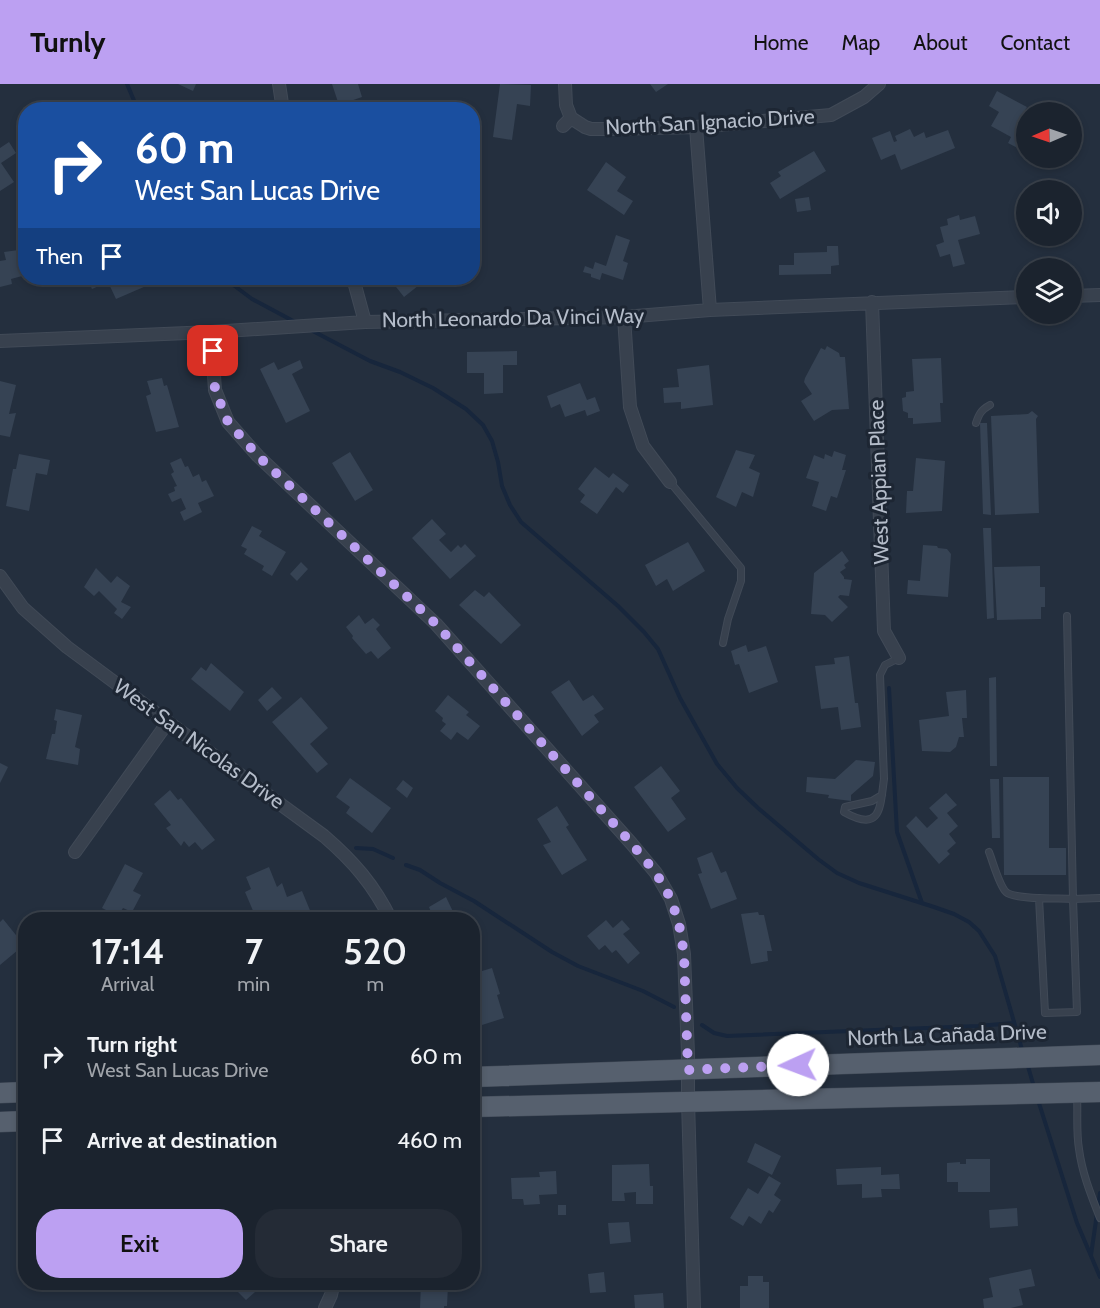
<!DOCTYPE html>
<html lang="en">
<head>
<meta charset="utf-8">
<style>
  body { margin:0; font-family:Cabin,sans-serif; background:#242b36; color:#f1f3f6; height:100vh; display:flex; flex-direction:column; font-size:22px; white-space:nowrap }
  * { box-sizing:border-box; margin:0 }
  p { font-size:20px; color:#a0a4aa }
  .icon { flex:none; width:33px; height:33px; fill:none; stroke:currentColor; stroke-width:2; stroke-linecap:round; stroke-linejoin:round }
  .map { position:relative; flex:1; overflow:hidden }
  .side { position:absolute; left:18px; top:828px; width:462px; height:378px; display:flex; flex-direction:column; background:#1b232e; border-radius:24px; box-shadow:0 3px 9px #0003,0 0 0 2px #39404a }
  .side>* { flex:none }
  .top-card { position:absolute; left:18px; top:18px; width:462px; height:183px; border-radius:24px; box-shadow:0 3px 9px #0003,0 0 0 2px #39404a; background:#1a4fa0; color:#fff; overflow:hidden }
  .needle { width:39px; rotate:268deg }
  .buttons { position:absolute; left:1016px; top:18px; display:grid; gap:12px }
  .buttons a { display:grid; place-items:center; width:66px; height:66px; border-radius:50%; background:#1b232e; box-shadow:0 3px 9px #0003,0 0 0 2px #39404a; font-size:30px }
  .pin { position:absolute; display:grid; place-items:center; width:51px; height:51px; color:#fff; margin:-26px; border-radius:12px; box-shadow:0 3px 9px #0006 }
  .me { position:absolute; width:66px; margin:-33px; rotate:268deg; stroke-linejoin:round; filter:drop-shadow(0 0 4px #0008) }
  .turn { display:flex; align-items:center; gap:21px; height:126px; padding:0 18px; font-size:27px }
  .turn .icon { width:78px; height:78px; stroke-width:2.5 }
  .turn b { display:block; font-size:42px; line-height:51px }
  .then { display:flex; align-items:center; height:57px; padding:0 18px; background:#0003; gap:12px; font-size:22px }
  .eta { display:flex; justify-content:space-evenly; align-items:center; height:102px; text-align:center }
  .eta b { font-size:36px; font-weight:600; line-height:42px }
  .button { display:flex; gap:12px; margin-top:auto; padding:12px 18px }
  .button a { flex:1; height:69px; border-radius:24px; background:#bca0f2; color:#111; font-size:24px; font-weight:600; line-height:69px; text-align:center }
  .button a+a { background:#242b36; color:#f1f3f6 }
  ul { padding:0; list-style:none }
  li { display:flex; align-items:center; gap:18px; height:84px; padding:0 18px }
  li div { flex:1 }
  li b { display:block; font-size:22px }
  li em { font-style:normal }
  header { display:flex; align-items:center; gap:36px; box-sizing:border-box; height:84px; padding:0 30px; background:#bca0f2; color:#111 }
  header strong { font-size:28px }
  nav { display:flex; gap:33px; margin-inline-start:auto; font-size:21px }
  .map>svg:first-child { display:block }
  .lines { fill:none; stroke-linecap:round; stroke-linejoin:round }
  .stream { stroke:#17263c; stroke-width:4 }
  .building { fill:#364354 }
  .lane-casing { stroke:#414a57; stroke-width:8 }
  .street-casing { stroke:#414a57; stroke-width:14 }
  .primary-casing { stroke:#414a57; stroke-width:21 }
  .lane { stroke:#38414e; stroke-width:6 }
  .street { stroke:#38414e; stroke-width:12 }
  .primary { stroke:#56606e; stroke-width:20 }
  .route { stroke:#bca0f2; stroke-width:10; stroke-dasharray:0 18 }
  .labels { text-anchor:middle; stroke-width:6; stroke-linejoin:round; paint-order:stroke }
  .street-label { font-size:21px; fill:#b4bcc9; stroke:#1d2633 }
</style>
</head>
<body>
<header>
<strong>Turnly</strong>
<nav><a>Home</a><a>Map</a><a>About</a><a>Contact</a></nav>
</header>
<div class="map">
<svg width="1100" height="1224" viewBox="0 0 1100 1224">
  <rect width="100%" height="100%" fill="#242f3e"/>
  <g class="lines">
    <path class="stream" d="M127,0L138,26
      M224,194L252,215L297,239
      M309,245L370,277L400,288L433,304L466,325L483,341L492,357L498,378L502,402L510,421L521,438L618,522L644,548L658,565L680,614L717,680L737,704L758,724L818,775L837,789L859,799L934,823L954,830L969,838L979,847L995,872L1023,969
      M889,604L897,748L922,819
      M356,764L373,765L393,774
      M406,781L420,786L440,799L474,817L552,868L578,882L643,907L674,923
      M702,941L714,949L727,952L978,942L1014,939
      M1027,979L1034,1003
      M1038,1016L1077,1139L1100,1193
      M1091,1171L1100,1109"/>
  </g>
  <path class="building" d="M178,0H196L193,7Z
    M332,0H358L362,13L339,21Z
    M500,0L531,1L530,22L517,20L512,56L493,53Z
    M650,0H668L656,8Z
    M997,7L1027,23L1025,26L1030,28H1026V66L1025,68L1008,59L1011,53L991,42L999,28L989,22Z
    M910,45L914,53L924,48L926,54L948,46L955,64L901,86L895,70L881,76L872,54L890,47L894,58L897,57L895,52Z
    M9,58L16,69L1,79L14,98L0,107V64Z
    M814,67L826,87L780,115L770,99L781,92L778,88Z
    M606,78L626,93L617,107L633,117L624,131L587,106Z
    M809,113L811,126L797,128L795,115Z
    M959,131L960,136L975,132L980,150L958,156L965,180L953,183L950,170L940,173L936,161L944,158L940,143L948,141L947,135Z
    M616,151L630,156L623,177L628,179L623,196L602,189L600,196L591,193V190L583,188L585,182L593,185L595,178L606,182Z
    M827,162H838L839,181L831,182V190L779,191V181H794V169L827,168Z
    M26,165V191L11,195L12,200L0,203V177L6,176L4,168Z
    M87,194H159L160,196L116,215L108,198L92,205Z
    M389,194H428L404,213Z
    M827,262L839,269L840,273H845L849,325L832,326L814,337L801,317L812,310L804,298L805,294L821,264L825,266Z
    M517,267V281H503V309L484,310V289H467V268Z
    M941,274L943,319H940L941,338L913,340V334H908V329L903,327L902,314L906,313V308L914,307L912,275Z
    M300,276L303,284L292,290L310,327L286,339L260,285L274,278L278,286Z
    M709,281L713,321L681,325V318L664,319L663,304L679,303L677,285Z
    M162,294L164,302L167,301L179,343L156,348L146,312L151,310L147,297Z
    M0,297L16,301L9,330L16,329L10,353L0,351Z
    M580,299L587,316L595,313L600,327L587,332L585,326L565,333L560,320L551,324L547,312Z
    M1032,327L1038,332L1036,335L1039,429L995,431L991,332L1028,330Z
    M980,339H987L991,431L983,430Z
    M736,366L755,371L749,384L760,389L753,413L742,408L736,423L716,413Z
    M834,367L846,371L842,386H846L837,414L831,412L826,427L812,422L819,398L806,394L814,371L824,375L825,370L832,373Z
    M350,368L373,406L355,417L332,379Z
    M19,370L50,376L47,391L36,389L29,427L6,422L13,385H16Z
    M181,374L185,383L188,382L193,393L199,390L202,398L206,396L214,412L198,419L202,428L184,437L180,428L186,425L181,414L172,418L168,410L175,407L174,403L177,402L171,390L174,388L170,379Z
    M916,374L945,377L942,427L906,429L907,407H913Z
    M595,383L609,394L613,389L629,401L623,409L616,403L597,430L580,418L585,411L578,405Z
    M432,435L446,450L439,456L451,468L458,461L461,464L465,460L476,472L450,495L412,454Z
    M252,442L262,447L259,452L286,468L272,492L262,486L264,482L244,470L247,465L241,462Z
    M983,444H991L994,534L987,535Z
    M688,458L705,487L673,507L667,495L656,502L645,481Z
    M923,461L937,462L938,464L947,465L951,470L948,513L907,510L908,496L920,497Z
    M842,467L849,477L844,481L846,484L840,488L844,493V495L852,496L849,512L840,511L838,513L848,523L832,538L825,531L811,530L814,489Z
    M301,478L308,485L297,497L290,490Z
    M1040,482V503H1045V523H1041V535L997,536L994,483Z
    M96,484L111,499L117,492L130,502L121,518L131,523L122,535L114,529L117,525L99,507L94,512L84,503Z
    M475,506L484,513L489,508L521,541L501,560L459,521Z
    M359,531L365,540L373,534L380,541L376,545L391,564L378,575L371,567L366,570L352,554L353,552L346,543Z
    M746,561L748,568L766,562L778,598L749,609L739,580L735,581L731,567Z
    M849,572L855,619H858L861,643L841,646L838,623L821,625L815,582L835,580L834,574Z
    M211,579L244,608L230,627L191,595L201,583L206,587Z
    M996,593L997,682H990L989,594Z
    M569,596L583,617L593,611L604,625L594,631L599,638L582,652L551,608Z
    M272,603L282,614L267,627L258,616Z
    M966,606L967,634H962L964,653H959L956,663L950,668L922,667L919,636L949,632L946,608Z
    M448,611L469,628L466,631L480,642L468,656L457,648L451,656L440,647L446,640L442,637L443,634L435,627Z
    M301,613L328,644L310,660L328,680L317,689L272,638Z
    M56,625L82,631L75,663L80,665L78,681L46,675L52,650H55L57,637L54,636Z
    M856,676L875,678L873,692L851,711V717L828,714L829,711L806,708L807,693L835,695Z
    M0,679L8,683L0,699Z
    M661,682L680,707L671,714L686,735L668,748L634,703Z
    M1003,693H1049V764H1066V791H1004Z
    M350,694L391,724L372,749L346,729L350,723L336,713Z
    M990,695H999L1000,754H992Z
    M403,696L413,704L407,714L396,705Z
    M170,706L178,716L181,714L215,756L202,766L195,758L189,763L184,757L181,762L166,744L171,741L154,720Z
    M946,709L957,721L947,729L958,742L949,750L956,759L947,767L950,770L939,780L906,742L916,732L927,744L938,734L929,724Z
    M557,722L569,741L566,743L587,776L562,791L543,761L551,758L537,735Z
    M712,768L721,789L726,787L737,815L711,825L698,790L702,789L697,774Z
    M125,780L143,789L133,807L141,811L132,828L123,824L118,832L102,824Z
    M269,783L277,803L282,799L287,813L302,807L314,836H257L245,808L251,805L246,793Z
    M446,813L457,836H434L429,823Z
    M758,828L759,831H764L772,867H767L768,877L751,880L741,830Z
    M3,835L24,861L0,881V838Z
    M606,836L613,844L622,836L630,845L623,850L640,869L628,880L616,866L612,869L605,861L599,866L587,852Z
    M492,884L500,910L497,911L504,934L482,941L479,930L475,932L472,923L474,908L472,890Z
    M755,1059L781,1072L772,1091L747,1078Z
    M966,1075H990V1108H958V1098H947V1079L960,1078V1080H966Z
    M649,1080L650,1102H653V1120H636V1108L624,1109L625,1117H612V1081Z
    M881,1083V1091L899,1090L900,1105H881L882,1113L862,1114V1100L837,1101L836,1085Z
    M556,1087L557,1110L539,1111L540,1120L524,1121L523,1115H512L511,1094L540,1093L539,1088Z
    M769,1092L781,1099L774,1111L781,1116L773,1129L769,1126L761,1140L749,1132L743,1142L730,1134L748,1104L758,1110Z
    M558,1121H566V1131H558Z
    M1017,1124L1018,1142L990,1144L989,1126Z
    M629,1138L631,1158L610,1160L608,1139Z
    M1031,1185L1035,1202L1019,1205L1023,1221L1011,1224H984L983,1215L993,1213L989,1194Z
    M604,1188L606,1208L590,1209L588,1190Z
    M748,1192H763V1198H769V1224H740V1202H748Z
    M239,1198H257L251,1204L255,1208L246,1216L238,1208L243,1203Z
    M421,1198H436V1201L448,1202L447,1222H444V1224H420Z
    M663,1209L664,1224H635L634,1211Z"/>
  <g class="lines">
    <g class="lane-casing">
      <path id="lane" d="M976,339C979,330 981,326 990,321
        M670,398L741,484V497L728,535L723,559
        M882,711L872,717L845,723L844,728C881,749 880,724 884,695L880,591L885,581L899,574
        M989,768C993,778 999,801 1006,808C1015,816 1060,814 1073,815L1067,532
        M1039,814L1045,929L1077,928L1073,815L1100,814
        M1077,1012C1078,1029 1076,1047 1079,1065C1082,1089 1091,1111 1100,1134"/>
    </g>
    <g class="street-casing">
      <path id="street" d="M279,0L283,26
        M565,0L566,21L571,34L585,43L591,45H609L696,43L831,31L864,13L879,0
        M563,42L571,34
        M696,43L710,226
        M353,194L365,238
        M1071,212L1100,211
        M872,218L884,547L899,574
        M624,233L630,323L643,362L670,398
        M211,248L215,306L228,338L258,372L436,540L631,759L656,789L671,815L679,840L684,870L688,970V1017L694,1224
        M0,257L211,248L365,238L624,233L710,226L1026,213
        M0,492L23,524L67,563L168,638L324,752C353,777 374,801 391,836
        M75,768L168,638
        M325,1224L331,1211L334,1198"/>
    </g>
    <g class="primary-casing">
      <path id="primary" d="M472,993L1100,971
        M0,1009L26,1008
        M472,1023L1100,1008
        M0,1038L26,1037"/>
    </g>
    <use href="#lane" class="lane"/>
    <use href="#street" class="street"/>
    <use href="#primary" class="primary"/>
  </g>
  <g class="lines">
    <path class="route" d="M213,267L215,306L228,338L258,372L436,540L631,759L656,789L671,815L679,840L684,870L688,986L798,981"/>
  </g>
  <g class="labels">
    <g class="street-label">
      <text transform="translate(710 38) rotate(-3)" y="7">North San Ignacio Drive</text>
      <text transform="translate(513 234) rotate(-1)" y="7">North Leonardo Da Vinci Way</text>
      <text transform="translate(879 398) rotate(-92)" y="7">West Appian Place</text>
      <text transform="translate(199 660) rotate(36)" y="7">West San Nicolas Drive</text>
      <text transform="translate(947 951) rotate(-2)" y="7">North La Cañada Drive</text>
    </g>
  </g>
</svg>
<div class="buttons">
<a><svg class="needle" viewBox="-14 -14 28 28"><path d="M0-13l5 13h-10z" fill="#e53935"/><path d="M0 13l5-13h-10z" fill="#a0a4aa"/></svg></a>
<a><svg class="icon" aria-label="sound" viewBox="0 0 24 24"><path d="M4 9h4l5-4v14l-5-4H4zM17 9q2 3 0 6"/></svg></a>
<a><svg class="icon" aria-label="layers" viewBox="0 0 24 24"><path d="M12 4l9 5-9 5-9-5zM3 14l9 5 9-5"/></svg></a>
</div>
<div class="pin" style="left:213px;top:267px;background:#d93025"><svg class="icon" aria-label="arrive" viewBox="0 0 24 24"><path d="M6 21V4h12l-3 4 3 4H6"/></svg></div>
<svg class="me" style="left:798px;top:981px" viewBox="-20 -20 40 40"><circle r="19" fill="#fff"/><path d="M0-13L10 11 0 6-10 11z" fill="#bca0f2"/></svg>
<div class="top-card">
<div class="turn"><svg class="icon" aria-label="right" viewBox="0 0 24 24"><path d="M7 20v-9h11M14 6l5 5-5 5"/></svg><div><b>60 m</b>West San Lucas Drive</div></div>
<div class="then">Then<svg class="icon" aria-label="arrive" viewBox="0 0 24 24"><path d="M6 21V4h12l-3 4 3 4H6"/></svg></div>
</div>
<section class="side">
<div class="eta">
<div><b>17:14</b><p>Arrival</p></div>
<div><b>7</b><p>min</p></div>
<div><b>520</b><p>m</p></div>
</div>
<ul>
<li><svg class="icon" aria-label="right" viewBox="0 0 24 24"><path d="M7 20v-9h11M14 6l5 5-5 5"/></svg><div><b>Turn right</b><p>West San Lucas Drive</p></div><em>60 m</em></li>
<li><svg class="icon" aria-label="arrive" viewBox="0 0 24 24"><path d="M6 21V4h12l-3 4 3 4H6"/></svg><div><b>Arrive at destination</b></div><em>460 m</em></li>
</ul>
<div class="button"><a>Exit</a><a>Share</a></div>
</section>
</div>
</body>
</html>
